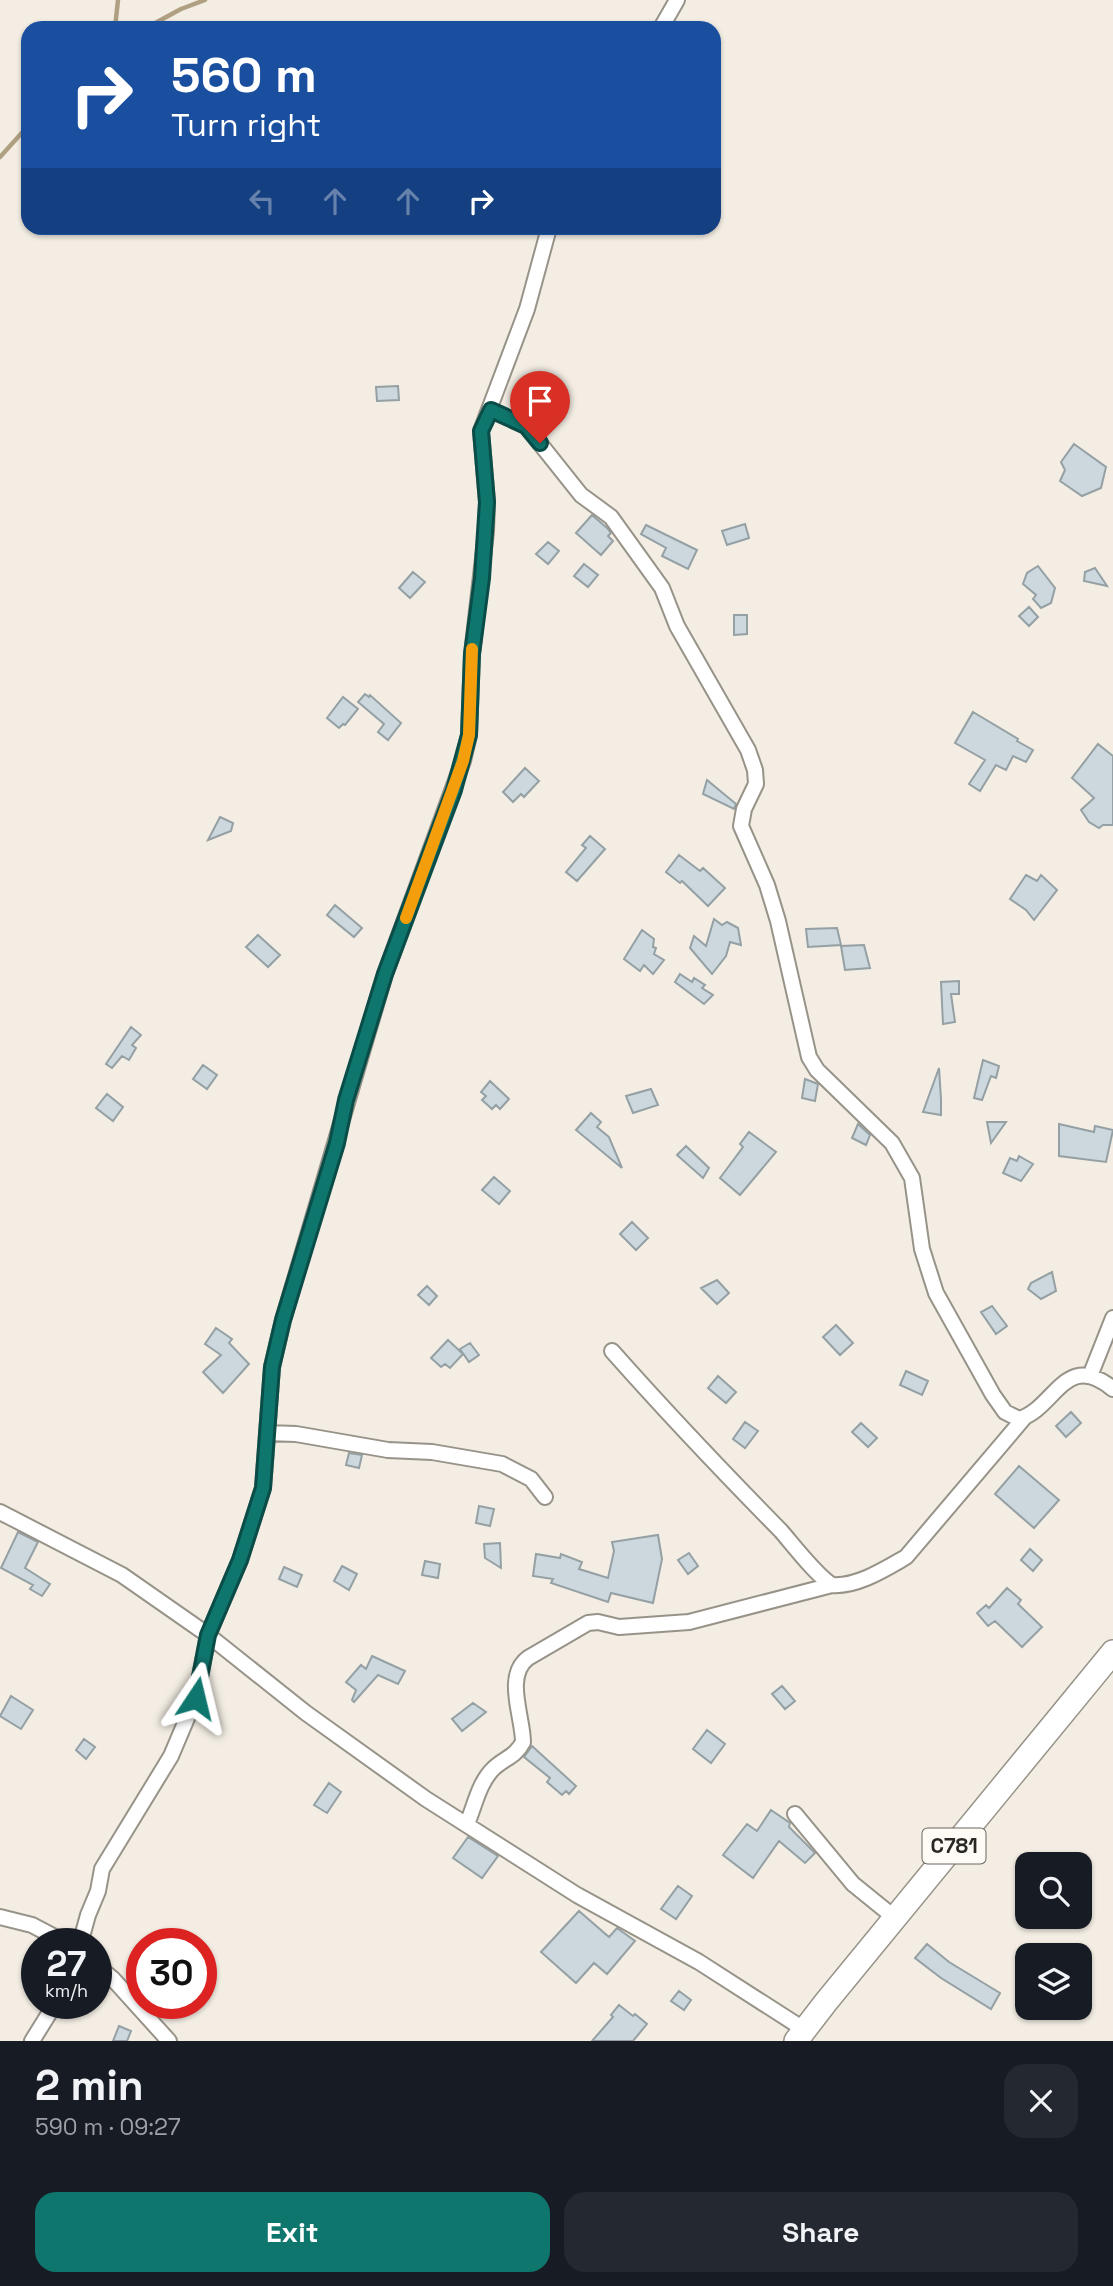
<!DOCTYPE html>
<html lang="en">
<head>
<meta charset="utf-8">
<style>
  body { margin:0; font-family:"Space Grotesk",sans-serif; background:#242831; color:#f1f3f6; height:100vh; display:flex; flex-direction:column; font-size:26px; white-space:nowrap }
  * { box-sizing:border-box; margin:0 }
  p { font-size:23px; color:#9ea1a6 }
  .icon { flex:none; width:38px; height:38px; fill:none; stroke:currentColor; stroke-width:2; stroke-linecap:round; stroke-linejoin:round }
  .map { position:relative; height:2041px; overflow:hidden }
  .drawer { display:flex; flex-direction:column; background:#171b24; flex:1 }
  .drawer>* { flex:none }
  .banner { position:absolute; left:21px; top:21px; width:700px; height:214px; border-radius:21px; box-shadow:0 2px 5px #0004; background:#1a4fa0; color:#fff; overflow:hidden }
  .tools { position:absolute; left:1015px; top:1852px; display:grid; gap:14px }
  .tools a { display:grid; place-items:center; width:77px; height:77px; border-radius:14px; background:#171b24; box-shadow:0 2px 5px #0004; font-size:35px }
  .speed { position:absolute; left:21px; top:1928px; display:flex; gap:14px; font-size:35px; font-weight:700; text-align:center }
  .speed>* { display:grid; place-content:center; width:91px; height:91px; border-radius:50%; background:#171b24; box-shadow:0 2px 5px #0004; line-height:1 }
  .speed small { font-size:18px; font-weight:400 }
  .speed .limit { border:10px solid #d22; background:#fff; color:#111 }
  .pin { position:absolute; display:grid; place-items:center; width:60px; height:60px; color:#fff; margin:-72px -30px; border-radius:50% 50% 50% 0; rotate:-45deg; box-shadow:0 0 7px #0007 }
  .pin .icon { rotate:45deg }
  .me { position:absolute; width:77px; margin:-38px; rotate:10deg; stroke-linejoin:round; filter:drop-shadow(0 0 5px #0008) }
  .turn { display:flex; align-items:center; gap:24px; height:147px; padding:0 35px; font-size:32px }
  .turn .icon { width:91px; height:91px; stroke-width:2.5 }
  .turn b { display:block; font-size:49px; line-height:60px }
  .lanes { display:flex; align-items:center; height:66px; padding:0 35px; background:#0003; justify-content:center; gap:35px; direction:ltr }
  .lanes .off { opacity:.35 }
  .round { display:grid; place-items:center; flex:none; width:74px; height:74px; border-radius:21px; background:#242831 }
  .headline { display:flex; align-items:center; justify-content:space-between; height:119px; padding:0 35px }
  h1 { font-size:42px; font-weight:600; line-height:52px }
  .primary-button { display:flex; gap:14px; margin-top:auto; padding:14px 35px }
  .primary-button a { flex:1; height:80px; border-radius:21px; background:#0f766e; color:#fff; font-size:28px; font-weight:600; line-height:80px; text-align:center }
  .primary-button a+a { background:#242831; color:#f1f3f6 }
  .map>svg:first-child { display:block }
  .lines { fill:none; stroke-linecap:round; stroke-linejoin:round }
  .stream { stroke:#b0a082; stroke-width:4.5 }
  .building { fill:#ccd8dd; stroke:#94a0a4; stroke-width:2 }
  .street-casing { stroke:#989389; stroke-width:18 }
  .primary-casing { stroke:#989389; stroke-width:26 }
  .street { stroke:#fff; stroke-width:14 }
  .primary { stroke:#fff; stroke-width:23 }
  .route-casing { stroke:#0a4d48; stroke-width:18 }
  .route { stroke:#0f766e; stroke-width:12 }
  .slow { stroke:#f59e0b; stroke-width:12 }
  .labels { text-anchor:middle; stroke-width:7; stroke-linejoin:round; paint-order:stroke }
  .shield { fill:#fefbf5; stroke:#6a6763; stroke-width:2 }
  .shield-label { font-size:21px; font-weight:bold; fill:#2a2824 }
</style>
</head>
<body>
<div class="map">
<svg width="1113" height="2041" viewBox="0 0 1113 2041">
  <rect width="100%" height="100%" fill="#f3ede3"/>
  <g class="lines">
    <path class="stream" d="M115,28L118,0
      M146,28L181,9L205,0
      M0,157L28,126"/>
  </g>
  <path class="building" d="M398,386L399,400L377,401L376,387Z
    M1074,444L1106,467L1101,488L1082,496L1060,481L1065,470L1061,462Z
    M592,515L607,528L611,533L608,536L613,541L601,555L576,533Z
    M745,524L749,538L727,545L722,531Z
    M646,525L697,550L688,569L662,556L666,548L641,534Z
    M548,542L559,551L548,564L536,554Z
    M584,564L598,575L588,587L574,576Z
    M1038,566L1055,588L1051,603L1041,608L1033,599L1036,595L1023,584L1027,573Z
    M1095,568L1107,586L1084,581L1085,572Z
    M413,572L425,582L410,598L399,588Z
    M1029,607L1038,617L1029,626L1019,616Z
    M734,615H747V634L734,635Z
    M365,694L369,697L370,695L401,723L388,740L378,732L384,724L358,702Z
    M343,697L358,709L345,725L343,724L339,728L327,718Z
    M973,712L1018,739L1017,741L1033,750L1026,762L1013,756L1006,770L996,765L980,791L969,784L985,760L955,743Z
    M1098,744L1113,756V825H1103L1099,828L1089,822L1081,810L1094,798L1072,778Z
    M525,768L539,781L524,797L521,794L513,802L503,792Z
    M707,780L736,804L734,809L703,794Z
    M220,817L233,823L231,831L208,840Z
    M590,836L605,849L577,881L566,872L586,848L582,845Z
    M679,855L700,871L703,868L725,888L708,906L682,881L680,883L666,872Z
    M1026,875L1037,881L1041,875L1057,890L1034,920L1026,910L1010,899Z
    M335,905L362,928L354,937L327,915Z
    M714,919L722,925L727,922L738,928L741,945L730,942L726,956L712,974L690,948L694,936L706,946Z
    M837,928L841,945L808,947L806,929Z
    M642,930L654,939L653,947L656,948L654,954L664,960L653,974L644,965L640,971L624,959Z
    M258,935L280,955L268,967L246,947Z
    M864,945L870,968L845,970L841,946Z
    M680,974L692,982L694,978L705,985L702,988L713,995L704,1004L675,982Z
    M959,981V994H951L955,1022L943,1024L941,982Z
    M131,1027L141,1035L132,1045L136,1048L129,1060L122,1056L112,1068L106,1064Z
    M983,1060L999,1066L996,1078L991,1076L982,1100L974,1098Z
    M203,1065L217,1075L207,1089L193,1079Z
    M939,1068L941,1099V1115L923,1112Z
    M805,1079L818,1084L815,1101L802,1098Z
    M490,1081L509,1099L500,1109L496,1105L492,1109L482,1100L486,1096L481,1092Z
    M651,1089L658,1105L633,1113L626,1096Z
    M107,1094L123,1107L113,1121L96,1108Z
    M591,1113L601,1122L597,1127L609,1137L622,1168L576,1130Z
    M987,1122H1006L991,1143Z
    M858,1124L870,1135L866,1145L852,1138Z
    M1059,1124L1094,1132L1095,1126L1113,1130L1106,1162L1059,1156Z
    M749,1132L776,1152L740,1195L720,1178L743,1147L740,1144Z
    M686,1146L709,1168L703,1178L677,1155Z
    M1019,1156L1033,1164L1021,1181L1003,1173L1010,1158L1017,1161Z
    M494,1177L510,1191L499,1204L482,1190Z
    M632,1222L648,1238L636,1250L620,1234Z
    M1052,1272L1056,1291L1041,1299L1028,1289L1031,1283Z
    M717,1280L729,1293L717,1304L701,1288Z
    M427,1286L437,1296L429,1305L418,1295Z
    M992,1306L1007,1326L996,1334L981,1312Z
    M836,1325L853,1343L840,1355L823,1337Z
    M216,1328L232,1339L229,1343L249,1364L223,1393L203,1372L221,1355L205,1344Z
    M448,1340L463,1354L450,1368L445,1364L441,1367L431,1358Z
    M470,1343L479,1355L469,1362L460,1349Z
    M906,1371L928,1381L922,1395L900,1385Z
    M718,1376L736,1392L726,1403L708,1388Z
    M1071,1412L1081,1423L1066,1437L1056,1426Z
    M745,1422L758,1431L745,1448L733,1439Z
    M861,1423L877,1438L868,1447L852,1432Z
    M349,1453L362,1455L359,1468L346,1465Z
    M1019,1466L1059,1500L1034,1528L995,1494Z
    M479,1506L494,1509L490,1526L476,1523Z
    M18,1532L38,1542L25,1568L50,1584L42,1596L30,1589L33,1585L1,1568Z
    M658,1535L662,1559L653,1603L611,1593L608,1602L551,1583L553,1579L533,1576L536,1554L560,1558L561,1554L582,1562L579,1569L608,1578L614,1551L612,1542Z
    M500,1543L501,1568L485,1558L484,1544Z
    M1030,1549L1042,1560L1033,1571L1021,1560Z
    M689,1553L698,1566L688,1574L678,1560Z
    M425,1561L440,1564L438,1578L422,1575Z
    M342,1566L357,1574L349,1590L334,1581Z
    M284,1567L302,1575L297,1587L279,1579Z
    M1007,1588L1021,1600L1018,1604L1042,1627L1022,1647L995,1621L988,1626L977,1613L986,1605L989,1608Z
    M372,1656L405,1671L398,1684L378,1675L354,1702L352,1700L356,1690L346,1682L361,1665L366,1669Z
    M782,1686L795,1701L785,1709L772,1694Z
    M11,1696L33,1710L21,1729L0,1716Z
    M473,1703L486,1712L462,1731L452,1719Z
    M707,1730L725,1744L711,1763L693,1749Z
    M84,1739L95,1747L86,1759L76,1750Z
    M532,1746L576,1786L569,1794L566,1791L562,1795L547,1782L550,1778L524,1757Z
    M329,1783L341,1792L327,1813L314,1805Z
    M771,1810L790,1823L789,1827L815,1853L805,1863L779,1841L753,1878L723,1855L747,1824L757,1831Z
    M468,1837L498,1856L482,1878L453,1858Z
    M678,1886L692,1896L676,1919L661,1909Z
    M579,1911L609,1937L617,1928L635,1941L607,1974L594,1963L576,1983L541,1952Z
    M927,1944L949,1962L1000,1993L991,2009L941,1978L915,1958Z
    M679,1991L691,2000L684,2010L671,2001Z
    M619,2005L633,2016L635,2014L647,2024L633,2041H592L613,2017L611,2015Z
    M119,2026L131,2031L127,2041H113Z"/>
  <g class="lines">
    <g class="street-casing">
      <path id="street" d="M661,28L677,0
        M491,410L526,426L581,495L611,517L662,588L677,626L748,750L755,770L756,784L744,809L741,826L767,885L778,921L809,1057L817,1070L892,1143L912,1178L922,1249L936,1293L993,1395L1005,1412L1019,1419C1055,1409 1065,1349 1113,1389
        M612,1351C667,1413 723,1472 781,1531C794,1546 817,1576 832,1585C857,1587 885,1569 906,1557L1024,1418
        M1090,1376L1113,1318
        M267,1433L296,1434L388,1450L432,1452L502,1464L531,1479L545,1497
        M0,1512L122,1575L208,1635L306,1713L426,1799L577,1895L699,1962L805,2030
        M795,1814L853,1884L895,1918
        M467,1824C475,1805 479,1782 494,1768C505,1758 516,1756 523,1742C523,1717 504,1676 528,1658L588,1623L598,1622L619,1627L689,1622L832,1585
        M0,1917L32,1925L68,1944
        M80,1944L88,1915L98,1891L102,1869L171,1756L196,1697L208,1635L240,1560L263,1488L272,1367L283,1320L385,974L463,761L469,735L472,654L486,532L487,502L481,431L527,309L549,228
        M96,1965L113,1979L169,2041
        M32,2041L55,2004"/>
    </g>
    <g class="primary-casing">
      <path id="primary" d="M796,2041L826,2002L1113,1652"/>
    </g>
    <use href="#street" class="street"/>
    <use href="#primary" class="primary"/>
  </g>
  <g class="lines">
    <g class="route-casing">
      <path id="route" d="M196,1698L208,1635L240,1560L263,1488L272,1367L283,1320L337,1143L346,1100L385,974L454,790L469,735L472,654L482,578L487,502L481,431L491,410L526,426L540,443"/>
    </g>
    <use href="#route" class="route"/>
    <path class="slow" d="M406,918L463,761L469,735L472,649"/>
  </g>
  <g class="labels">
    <rect class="shield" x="922.5" y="1828.5" width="63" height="35" rx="5"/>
    <g class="shield-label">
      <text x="954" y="1853">C781</text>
    </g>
  </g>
</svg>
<div class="tools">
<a><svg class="icon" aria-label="search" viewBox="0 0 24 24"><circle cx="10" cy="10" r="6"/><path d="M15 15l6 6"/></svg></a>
<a><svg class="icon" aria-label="layers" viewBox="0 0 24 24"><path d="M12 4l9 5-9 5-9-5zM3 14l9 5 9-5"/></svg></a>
</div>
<div class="speed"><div>27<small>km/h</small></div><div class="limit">30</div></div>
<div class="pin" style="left:540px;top:443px;background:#d93025"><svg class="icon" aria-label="arrive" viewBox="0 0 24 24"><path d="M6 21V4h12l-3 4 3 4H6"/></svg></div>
<svg class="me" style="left:196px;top:1698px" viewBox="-20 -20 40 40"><path d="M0-17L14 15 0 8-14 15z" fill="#0f766e" stroke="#fff" stroke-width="4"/></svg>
<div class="banner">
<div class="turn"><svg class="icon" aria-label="right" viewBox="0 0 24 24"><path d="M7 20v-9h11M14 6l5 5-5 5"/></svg><div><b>560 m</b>Turn right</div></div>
<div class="lanes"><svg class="icon off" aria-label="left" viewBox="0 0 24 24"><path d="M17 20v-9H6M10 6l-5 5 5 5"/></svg><svg class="icon off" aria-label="ahead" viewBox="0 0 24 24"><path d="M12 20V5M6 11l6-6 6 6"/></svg><svg class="icon off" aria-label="ahead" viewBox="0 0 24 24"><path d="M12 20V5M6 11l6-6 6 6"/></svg><svg class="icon" aria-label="right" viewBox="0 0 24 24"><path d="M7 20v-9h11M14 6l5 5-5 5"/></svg></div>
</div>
</div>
<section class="drawer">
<div class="headline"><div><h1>2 min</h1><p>590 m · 09:27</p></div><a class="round"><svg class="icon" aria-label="close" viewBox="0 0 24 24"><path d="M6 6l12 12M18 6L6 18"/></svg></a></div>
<div class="primary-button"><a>Exit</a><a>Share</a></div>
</section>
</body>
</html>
